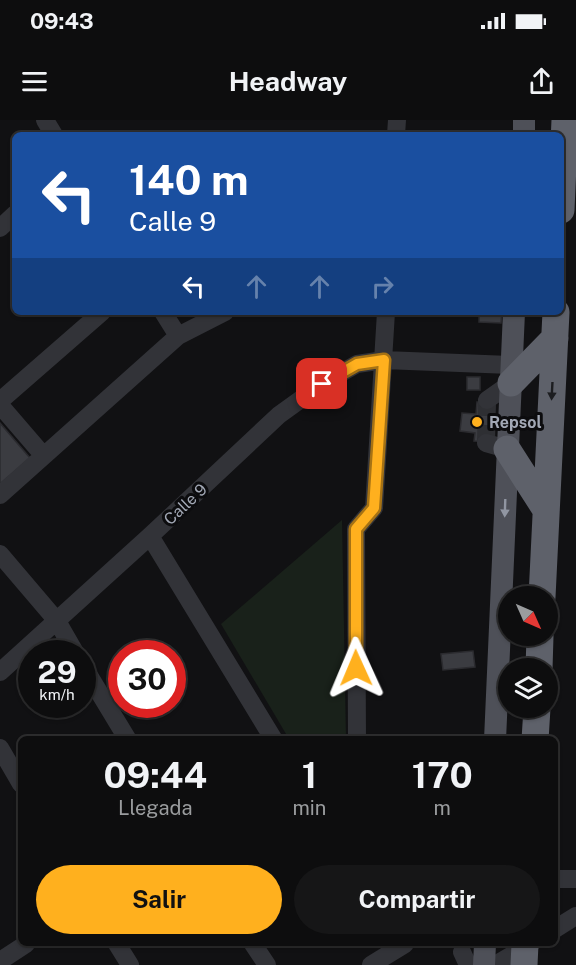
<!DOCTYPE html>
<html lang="es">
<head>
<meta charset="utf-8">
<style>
  body { margin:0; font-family:"Public Sans",sans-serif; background:#161617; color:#f1f3f6; height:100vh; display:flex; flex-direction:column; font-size:22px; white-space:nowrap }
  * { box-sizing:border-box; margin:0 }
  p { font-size:20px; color:#9a9c9e }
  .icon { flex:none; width:33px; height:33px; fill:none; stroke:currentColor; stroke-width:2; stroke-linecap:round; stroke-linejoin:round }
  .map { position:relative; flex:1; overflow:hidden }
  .details { position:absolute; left:18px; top:616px; width:540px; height:210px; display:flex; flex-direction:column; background:#0d0d0e; border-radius:9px; box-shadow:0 2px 4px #0004,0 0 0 2px #2d2d2e }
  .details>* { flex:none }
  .guide { position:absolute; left:12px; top:12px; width:552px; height:183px; border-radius:9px; box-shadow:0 2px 4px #0004,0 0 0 2px #2d2d2e; background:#1a4fa0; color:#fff; overflow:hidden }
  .needle { width:39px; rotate:135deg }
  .fabs { position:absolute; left:498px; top:466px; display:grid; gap:12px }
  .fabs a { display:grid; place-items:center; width:60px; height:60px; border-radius:50%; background:#0d0d0e; box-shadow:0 2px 4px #0004,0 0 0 2px #2d2d2e; font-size:30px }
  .speed { position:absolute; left:18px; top:520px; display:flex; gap:12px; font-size:30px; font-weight:700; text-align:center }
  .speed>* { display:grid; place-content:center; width:78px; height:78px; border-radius:50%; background:#0d0d0e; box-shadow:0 2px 4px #0004,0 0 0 2px #2d2d2e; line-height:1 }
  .speed small { font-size:15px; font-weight:400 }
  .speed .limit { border:9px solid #d22; background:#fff; color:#111 }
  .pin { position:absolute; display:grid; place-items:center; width:51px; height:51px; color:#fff; margin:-26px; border-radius:12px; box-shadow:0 3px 9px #0006 }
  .me { position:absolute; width:66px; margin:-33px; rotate:359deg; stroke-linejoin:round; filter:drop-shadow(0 0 4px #0008) }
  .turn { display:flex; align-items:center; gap:21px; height:126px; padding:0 18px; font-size:27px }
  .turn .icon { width:78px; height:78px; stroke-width:2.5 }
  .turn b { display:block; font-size:42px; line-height:51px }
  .lanes { display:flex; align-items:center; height:57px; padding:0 18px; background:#0003; justify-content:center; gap:30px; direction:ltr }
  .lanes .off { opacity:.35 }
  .eta { display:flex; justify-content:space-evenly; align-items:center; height:102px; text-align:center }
  .eta b { font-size:36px; font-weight:700; line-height:42px }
  .action { display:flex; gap:12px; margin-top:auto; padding:12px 18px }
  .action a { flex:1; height:69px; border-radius:36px; background:#ffb01e; color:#111; font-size:24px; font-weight:700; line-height:69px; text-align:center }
  .action a+a { background:#161617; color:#f1f3f6 }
  .status { display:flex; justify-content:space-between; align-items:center; height:42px; padding:0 30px; background:#0d0d0e; direction:ltr }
  .status svg { height:16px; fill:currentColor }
  header { display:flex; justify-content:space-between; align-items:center; height:78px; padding:0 18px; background:#0d0d0e; font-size:27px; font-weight:700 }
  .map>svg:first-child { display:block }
  .green { fill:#19211a }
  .building { fill:#3b3c41; stroke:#2b2b2f; stroke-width:1.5 }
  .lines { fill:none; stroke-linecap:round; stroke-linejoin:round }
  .minor-tunnel { stroke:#2e2f33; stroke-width:18; stroke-dasharray:18 9; stroke-linecap:butt }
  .minor { stroke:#323338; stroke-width:18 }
  .major { stroke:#4e5058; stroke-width:22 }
  .highway { stroke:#5e616a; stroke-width:27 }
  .oneway { fill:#1c1d20 }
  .oneway2 { fill:#9196a2 }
  .route-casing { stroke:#a67214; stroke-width:15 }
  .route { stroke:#ffb01e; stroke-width:10 }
  .poi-dot { fill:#ffb01e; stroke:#0c0c0e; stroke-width:2 }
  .labels { text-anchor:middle; stroke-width:6; stroke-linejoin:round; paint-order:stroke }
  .poi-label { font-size:16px; font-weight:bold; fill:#a2a8b5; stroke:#0c0c0e; text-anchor:start }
  .street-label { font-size:16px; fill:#a2a8b5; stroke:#0c0c0e }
</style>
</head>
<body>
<div class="status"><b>09:43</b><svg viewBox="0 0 49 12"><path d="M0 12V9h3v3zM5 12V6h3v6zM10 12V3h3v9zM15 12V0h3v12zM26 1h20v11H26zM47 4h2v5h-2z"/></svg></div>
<header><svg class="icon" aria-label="menu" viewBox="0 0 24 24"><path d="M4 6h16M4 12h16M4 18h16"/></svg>Headway<svg class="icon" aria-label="share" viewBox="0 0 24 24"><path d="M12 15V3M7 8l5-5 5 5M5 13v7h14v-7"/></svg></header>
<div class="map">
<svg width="576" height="845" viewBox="0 0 576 845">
  <rect width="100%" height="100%" fill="#111113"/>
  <path class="green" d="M342,400L346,619H289L221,504Z"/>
  <path class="building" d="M479,192H502L501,203L479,202Z
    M467,257H480V270H467Z
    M477,282L495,284L492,322L474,321L475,313L460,311L462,293L476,294Z
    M0,303L30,338L0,364Z
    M473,531L475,547L443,550L441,534Z"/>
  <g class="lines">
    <path class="minor-tunnel" d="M486,323L487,280"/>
    <path class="minor" d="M45,0L54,15
      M396,15L397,0
      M0,108L15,94
      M163,192L178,216
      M487,280L511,263
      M0,281L102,192
      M0,285L43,335
      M486,323L507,329
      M0,375L178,216L225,192
      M150,416L274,620
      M0,434L57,501L76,534
      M82,544L128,620
      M0,552L150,416L279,295L322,264L357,244L384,240L512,245
      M357,620L356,409L374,388L386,192
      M0,628L21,664
      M555,759H576
      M555,809L576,796
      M117,824L130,845
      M253,824L267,845
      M462,832L468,845
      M0,841L26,824
      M371,845L405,824
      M495,845L531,824"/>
    <path class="major" d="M524,15V0
      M495,620L514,192
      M484,845L485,824"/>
    <path class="highway" d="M561,90L565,0
      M511,263L555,218
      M507,329L546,390
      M542,477L556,192
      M539,549L540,516
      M535,620L537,588
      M524,845L525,824"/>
  </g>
  <defs><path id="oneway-solid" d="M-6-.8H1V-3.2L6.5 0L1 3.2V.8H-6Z" transform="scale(1.5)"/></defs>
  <use class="oneway" href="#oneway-solid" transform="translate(552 271) rotate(93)"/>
  <use class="oneway2" href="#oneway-solid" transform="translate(505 388) rotate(92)"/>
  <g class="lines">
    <g class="route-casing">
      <path id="route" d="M322,264L357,244L384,240L374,388L356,409V548"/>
    </g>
    <use href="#route" class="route"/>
  </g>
  <circle class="poi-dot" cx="477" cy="302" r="6"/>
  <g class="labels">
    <g class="poi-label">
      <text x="489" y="308">Repsol</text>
    </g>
    <g class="street-label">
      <text transform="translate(185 384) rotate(-43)" y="6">Calle 9</text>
    </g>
  </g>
</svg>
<div class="fabs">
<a><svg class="needle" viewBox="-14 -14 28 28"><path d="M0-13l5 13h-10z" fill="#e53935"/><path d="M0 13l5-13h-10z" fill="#9a9c9e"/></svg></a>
<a><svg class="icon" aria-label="layers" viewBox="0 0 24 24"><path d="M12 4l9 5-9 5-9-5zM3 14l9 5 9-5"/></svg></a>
</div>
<div class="speed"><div>29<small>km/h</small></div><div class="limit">30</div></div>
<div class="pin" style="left:322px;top:264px;background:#d93025"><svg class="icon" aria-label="arrive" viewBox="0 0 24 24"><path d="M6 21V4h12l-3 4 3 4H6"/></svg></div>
<svg class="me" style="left:356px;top:548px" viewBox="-20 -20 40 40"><path d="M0-17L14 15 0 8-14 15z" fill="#ffb01e" stroke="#fff" stroke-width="4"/></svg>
<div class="guide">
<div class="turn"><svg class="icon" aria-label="left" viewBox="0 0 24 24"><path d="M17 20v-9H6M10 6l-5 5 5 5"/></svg><div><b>140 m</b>Calle 9</div></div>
<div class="lanes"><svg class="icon" aria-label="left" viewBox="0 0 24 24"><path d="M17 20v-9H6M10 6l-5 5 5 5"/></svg><svg class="icon off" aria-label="ahead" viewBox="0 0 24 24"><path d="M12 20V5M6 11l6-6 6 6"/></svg><svg class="icon off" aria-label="ahead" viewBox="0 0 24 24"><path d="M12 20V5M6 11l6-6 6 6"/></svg><svg class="icon off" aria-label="right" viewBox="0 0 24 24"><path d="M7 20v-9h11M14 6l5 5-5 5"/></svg></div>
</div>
<section class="details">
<div class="eta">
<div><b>09:44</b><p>Llegada</p></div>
<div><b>1</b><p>min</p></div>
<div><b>170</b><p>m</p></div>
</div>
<div class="action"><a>Salir</a><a>Compartir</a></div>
</section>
</div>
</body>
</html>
